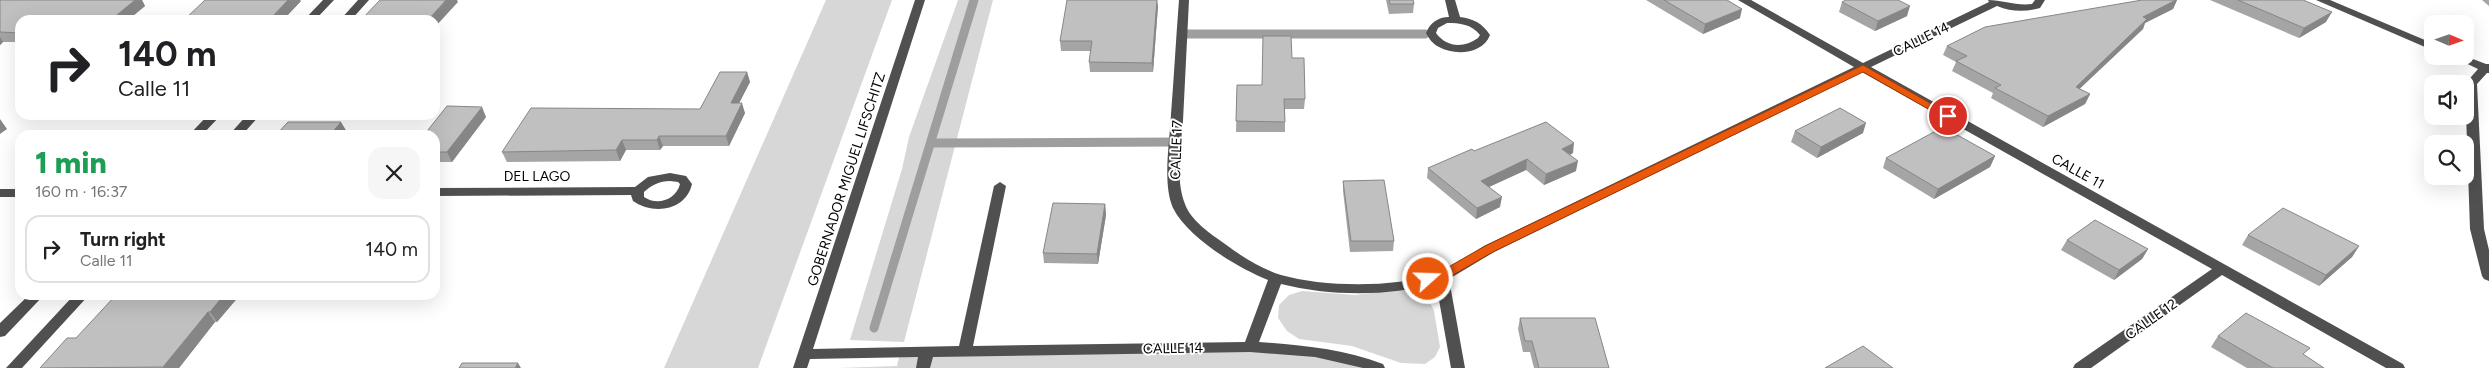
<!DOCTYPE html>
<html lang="en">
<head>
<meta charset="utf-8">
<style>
  body { margin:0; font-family:Figtree,sans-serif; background:#f6f6f6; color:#202124; height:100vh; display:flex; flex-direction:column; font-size:19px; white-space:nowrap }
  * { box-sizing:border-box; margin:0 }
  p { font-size:16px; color:#757577 }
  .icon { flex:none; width:28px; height:28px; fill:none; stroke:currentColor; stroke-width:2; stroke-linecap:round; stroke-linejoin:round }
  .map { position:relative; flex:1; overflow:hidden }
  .side { position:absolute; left:15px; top:130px; width:425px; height:170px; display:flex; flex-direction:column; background:#fff; border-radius:15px; box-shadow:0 5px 20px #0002 }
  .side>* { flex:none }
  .guide { position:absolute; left:15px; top:15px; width:425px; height:105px; border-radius:15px; box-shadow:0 5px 20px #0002; background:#fff; color:#202124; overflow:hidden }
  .needle { width:32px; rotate:92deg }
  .fabs { position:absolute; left:2424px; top:15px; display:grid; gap:10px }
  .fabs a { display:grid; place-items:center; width:50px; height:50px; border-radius:10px; background:#fff; box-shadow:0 5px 20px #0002; font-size:25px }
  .pin { position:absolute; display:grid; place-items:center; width:42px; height:42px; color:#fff; margin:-21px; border:2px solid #fff; border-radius:50%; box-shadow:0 1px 5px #0007 }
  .me { position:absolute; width:55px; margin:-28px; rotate:70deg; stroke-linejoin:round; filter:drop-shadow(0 0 4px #0008) }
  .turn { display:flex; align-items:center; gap:18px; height:105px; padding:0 20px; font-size:22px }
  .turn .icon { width:65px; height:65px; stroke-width:2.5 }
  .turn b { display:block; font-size:35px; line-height:42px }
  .round { display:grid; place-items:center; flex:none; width:52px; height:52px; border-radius:15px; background:#f6f6f6 }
  .summary { display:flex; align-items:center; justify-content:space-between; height:85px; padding:0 20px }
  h1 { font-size:30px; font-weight:800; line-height:38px; color:#1e9e55 }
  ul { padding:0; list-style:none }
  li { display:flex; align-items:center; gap:15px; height:68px; margin:0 10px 8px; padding:0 10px; border:2px solid #e0e0e0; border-radius:15px }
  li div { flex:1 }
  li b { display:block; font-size:19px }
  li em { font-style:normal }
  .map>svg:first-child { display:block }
  .green { fill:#d7d7d7 }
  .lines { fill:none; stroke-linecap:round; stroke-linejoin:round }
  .stream { stroke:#9e9e9e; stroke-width:9 }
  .minor { fill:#505050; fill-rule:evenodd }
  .wall { fill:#a5a5a5 }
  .shaded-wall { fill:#868686 }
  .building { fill:#c0c0c0; stroke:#868686 }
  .route { fill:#ea580c; stroke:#983908 }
  .labels { text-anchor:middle; stroke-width:4; stroke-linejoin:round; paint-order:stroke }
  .street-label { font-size:14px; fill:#000; stroke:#fff }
</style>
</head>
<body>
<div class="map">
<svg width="2489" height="368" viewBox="0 0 2489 368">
  <rect width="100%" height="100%" fill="#fff"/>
  <path class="green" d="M826,0H892L758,368H664Z
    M958,0H993L904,342L850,340L902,169L909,137Z
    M1404,289L1420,294L1430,302L1434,311L1440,347L1435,357L1425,364L1401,363L1352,346L1299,339L1287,331L1278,318L1279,305L1289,295L1302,291L1355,295Z
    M1315,351L1378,368H838L897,366L900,352Z"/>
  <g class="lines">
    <path class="stream" d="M1182,34H1425
      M931,143L1176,142
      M874,328L974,0"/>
    <path class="minor" d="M323,0H334L315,20H304Z
      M358,0H369L351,20H340Z
      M915,0H925L813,349L959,346L994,186L1000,182L1006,186L973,346L1245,342L1268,280C1238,268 1188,238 1173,208C1162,183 1170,141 1171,114C1174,76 1176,38 1179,0H1189C1187,40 1185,81 1183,121C1181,147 1175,179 1185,204C1191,221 1211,234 1225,244C1241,256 1261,269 1281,275C1323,287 1394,288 1435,274C1453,268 1468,256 1484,246L1854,67L1738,0H1751L1863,63L1989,2L1988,0C2003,0 2016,6 2032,4L2035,0H2045L2040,8C2025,12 2012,12 1997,6L1871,67L2403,364L2405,368H2386L2222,275L2091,368H2073L2075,364L2212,269L1862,72L1494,252L1449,279L1465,368H1451L1436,283C1389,297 1329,296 1281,284L1259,342C1302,345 1343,349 1383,364L1385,368H1363L1315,357L1250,352L933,357L930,368H916L918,357L810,359L807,368H793Z
      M1445,0H1455L1460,17C1474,19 1482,23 1490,35C1483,54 1455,56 1439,47C1433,44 1429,39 1426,33C1430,23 1438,17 1449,17ZM1447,23C1460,23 1471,24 1480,35L1478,38C1464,48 1447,48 1436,33L1438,28Z
      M2316,0H2330L2432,43V50Z
      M2451,56H2465L2486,64H2489V73H2487L2477,84L2484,229L2489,250V281L2484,279L2482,276L2470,229L2465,84L2478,69Z
      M208,115H221L202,135H189Z
      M247,115H260L242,135H229Z
      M670,173L686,176L692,184C686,211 653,215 633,201L631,195L435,196V188L635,187L648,177ZM670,181L678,182L680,184C676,200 657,206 644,197V192C652,185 659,181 670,181Z
      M0,189H20V197H0Z
      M29,295H44L5,336L0,337V323Z
      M74,295H89L22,368H6Z"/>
  </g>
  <path class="wall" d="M0,0H142L145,6L128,20H20V42H3L0,45Z
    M1386,0H1413L1414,4L1413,13L1389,14Z
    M1646,0H1727L1740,18L1703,34Z
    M2142,0H2177L2173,9L2145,23L2143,29L2079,89L2090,94L2085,104L2043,127L1991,98L1993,93L1952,71L1956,62L1943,55L1947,46Z
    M2210,0H2303L2326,22L2299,38Z
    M2482,0H2489V6Z
    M301,1L283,20H184Z
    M1842,2L1907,16L1875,31L1839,12Z
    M1158,6L1153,72H1090L1089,62L1091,51H1061L1060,41Z
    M1292,58L1305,99L1304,109H1285V132H1236L1237,85H1262Z
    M747,72L750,82L739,103L745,113L729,146H663L660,150H626L620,161L507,162L502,152L700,109Z
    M98,115H162L160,117L100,118Z
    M486,117L452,162H435V135Z
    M1795,131L1863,133L1817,158L1791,142Z
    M1474,151L1573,153L1570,155L1576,171L1544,185L1526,170L1489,187L1500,207L1476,219L1427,178L1428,168Z
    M1995,156L1990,167L1934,199L1883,168L1886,158Z
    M1343,181L1394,241L1393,251L1350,252L1343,191Z
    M1105,204L1106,215L1098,264L1044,263L1043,253Z
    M2248,235L2359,246L2352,257L2319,286L2242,245Z
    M2067,240L2148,249L2142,259L2114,280L2061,250Z
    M240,295L217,322H215L179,368H40L76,338Z
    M1520,318L1609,368H1534L1530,352H1523L1518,329Z
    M2218,336L2305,356L2324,368H2247L2211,347Z"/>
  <path class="shaded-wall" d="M135,0H142L145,6L128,20H111Z
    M288,0H300L301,1L283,20H275L273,16Z
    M446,0H457L458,2L435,27V20H428Z
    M1157,0L1158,6L1153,72L1152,63Z
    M2176,0H2177L2173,9L2145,23L2143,29L2071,97L2076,87L2143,17Z
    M1910,6L1907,16L1875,31L1878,21Z
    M1742,9L1740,18L1703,34L1705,24Z
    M2332,12L2326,22L2299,38L2304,28Z
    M260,16L262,20H256Z
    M0,37L3,42L0,45Z
    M747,72L750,82L734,113L731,103Z
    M2090,94L2085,104L2043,127L2048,116Z
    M742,103L745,113L729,146L726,136Z
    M482,107L486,117L452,162L447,152Z
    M0,119L7,129L0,134Z
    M341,122L347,132L344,135H330Z
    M1866,123L1863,133L1817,158L1821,147Z
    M659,136L663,146L660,150L657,140Z
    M622,140L626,150L620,161L616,150Z
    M1574,143L1573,153L1560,159L1562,149Z
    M1995,156L1990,167L1934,199L1938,189Z
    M1527,159L1526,170L1480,191L1481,181Z
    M1578,161L1576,171L1544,185L1546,174Z
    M1502,197L1500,207L1476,219L1477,208Z
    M1105,204L1106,215L1098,264L1097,254Z
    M2359,246L2352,257L2319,286L2326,275Z
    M2148,249L2142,259L2114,280L2119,270Z
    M224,295H240L217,322L210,312Z
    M208,312L215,322L179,368H164L163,367Z
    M518,363L521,368H515Z"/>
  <path class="building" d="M0,0H135L111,20H20V33L0,32Z
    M205,0H288L273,16H260L256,20H184Z
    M380,0H446L428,20H361Z
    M1067,0H1157L1152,63L1089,62L1092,41H1060Z
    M1389,0H1413L1414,4H1390Z
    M1664,0H1727L1742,9L1705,24Z
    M1846,0H1898L1910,6L1878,21L1842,2Z
    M2142,0H2176L2143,17L2147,19L2076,87L2090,94L2048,116L1995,88L2001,85L1956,61L1967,56L1947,46L1985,27Z
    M2238,0H2303L2332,12L2304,28Z
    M1263,36H1291L1292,58H1304L1305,99H1284L1285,122L1236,121L1237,85H1262Z
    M720,72H747L731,103H742L726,136H659L657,140H622L616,150L502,152L531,108L700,109Z
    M447,106L482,107L447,152H435V135H424Z
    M1840,108L1866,123L1821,147L1795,131Z
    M288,122H341L330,135H276Z
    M1546,122L1574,143L1562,149L1578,161L1546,174L1527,159L1481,181L1502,197L1477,208L1428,168L1472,149L1474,151Z
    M1943,127L1995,156L1938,189L1886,158Z
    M1384,180L1394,241H1351L1343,181Z
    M1053,203L1105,204L1097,254L1043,253Z
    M2283,208L2359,246L2326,275L2248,235Z
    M2095,220L2148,249L2119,270L2067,240Z
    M116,295H224L210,312H208L163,367L40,368L67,338H76Z
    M2246,313L2310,348L2303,354L2324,368H2273L2218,336Z
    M1520,318H1595L1609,368H1539L1532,341H1525Z
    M1863,346L1893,368H1825Z
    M462,363H518L515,368H459Z"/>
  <path class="route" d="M1863,65L1953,116L1948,119L1944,118L1863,72L1493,252L1446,279L1428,283L1422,279L1424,276L1438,273L1485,246Z"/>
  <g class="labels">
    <g class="street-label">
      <text transform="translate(1921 39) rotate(-26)" y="5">CALLE 14</text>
      <text transform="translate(1176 150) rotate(-88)" y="5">CALLE 17</text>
      <text transform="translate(2078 171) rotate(29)" y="5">CALLE 11</text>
      <text x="537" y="181">DEL LAGO</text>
      <text transform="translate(846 179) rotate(-72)" y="5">GOBERNADOR MIGUEL LIFSCHITZ</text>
      <text transform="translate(2151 319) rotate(-35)" y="5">CALLE 12</text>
      <text transform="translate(1173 348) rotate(-1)" y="5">CALLE 14</text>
    </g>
  </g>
</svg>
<div class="fabs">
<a><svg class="needle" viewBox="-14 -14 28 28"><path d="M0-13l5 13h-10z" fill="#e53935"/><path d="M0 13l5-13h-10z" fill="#757577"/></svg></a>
<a><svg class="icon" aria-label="sound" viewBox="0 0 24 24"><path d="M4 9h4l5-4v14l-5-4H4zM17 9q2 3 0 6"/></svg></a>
<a><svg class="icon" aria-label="search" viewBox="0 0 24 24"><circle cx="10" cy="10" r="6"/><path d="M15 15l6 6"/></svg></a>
</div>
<div class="pin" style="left:1948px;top:116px;background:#d93025"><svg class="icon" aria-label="arrive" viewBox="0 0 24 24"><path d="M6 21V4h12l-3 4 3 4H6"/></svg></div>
<svg class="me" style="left:1428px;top:279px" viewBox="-20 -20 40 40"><circle r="17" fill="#ea580c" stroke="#fff" stroke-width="3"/><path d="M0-11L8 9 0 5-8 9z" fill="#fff"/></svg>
<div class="guide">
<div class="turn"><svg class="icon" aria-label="right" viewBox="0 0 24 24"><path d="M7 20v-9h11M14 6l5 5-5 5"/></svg><div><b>140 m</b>Calle 11</div></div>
</div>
<section class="side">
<div class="summary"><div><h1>1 min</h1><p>160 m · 16:37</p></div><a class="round"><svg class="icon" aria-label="close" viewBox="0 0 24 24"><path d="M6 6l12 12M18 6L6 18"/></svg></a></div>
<ul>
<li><svg class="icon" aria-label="right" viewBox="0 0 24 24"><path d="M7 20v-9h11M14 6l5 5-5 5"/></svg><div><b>Turn right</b><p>Calle 11</p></div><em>140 m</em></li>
</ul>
</section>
</div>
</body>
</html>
